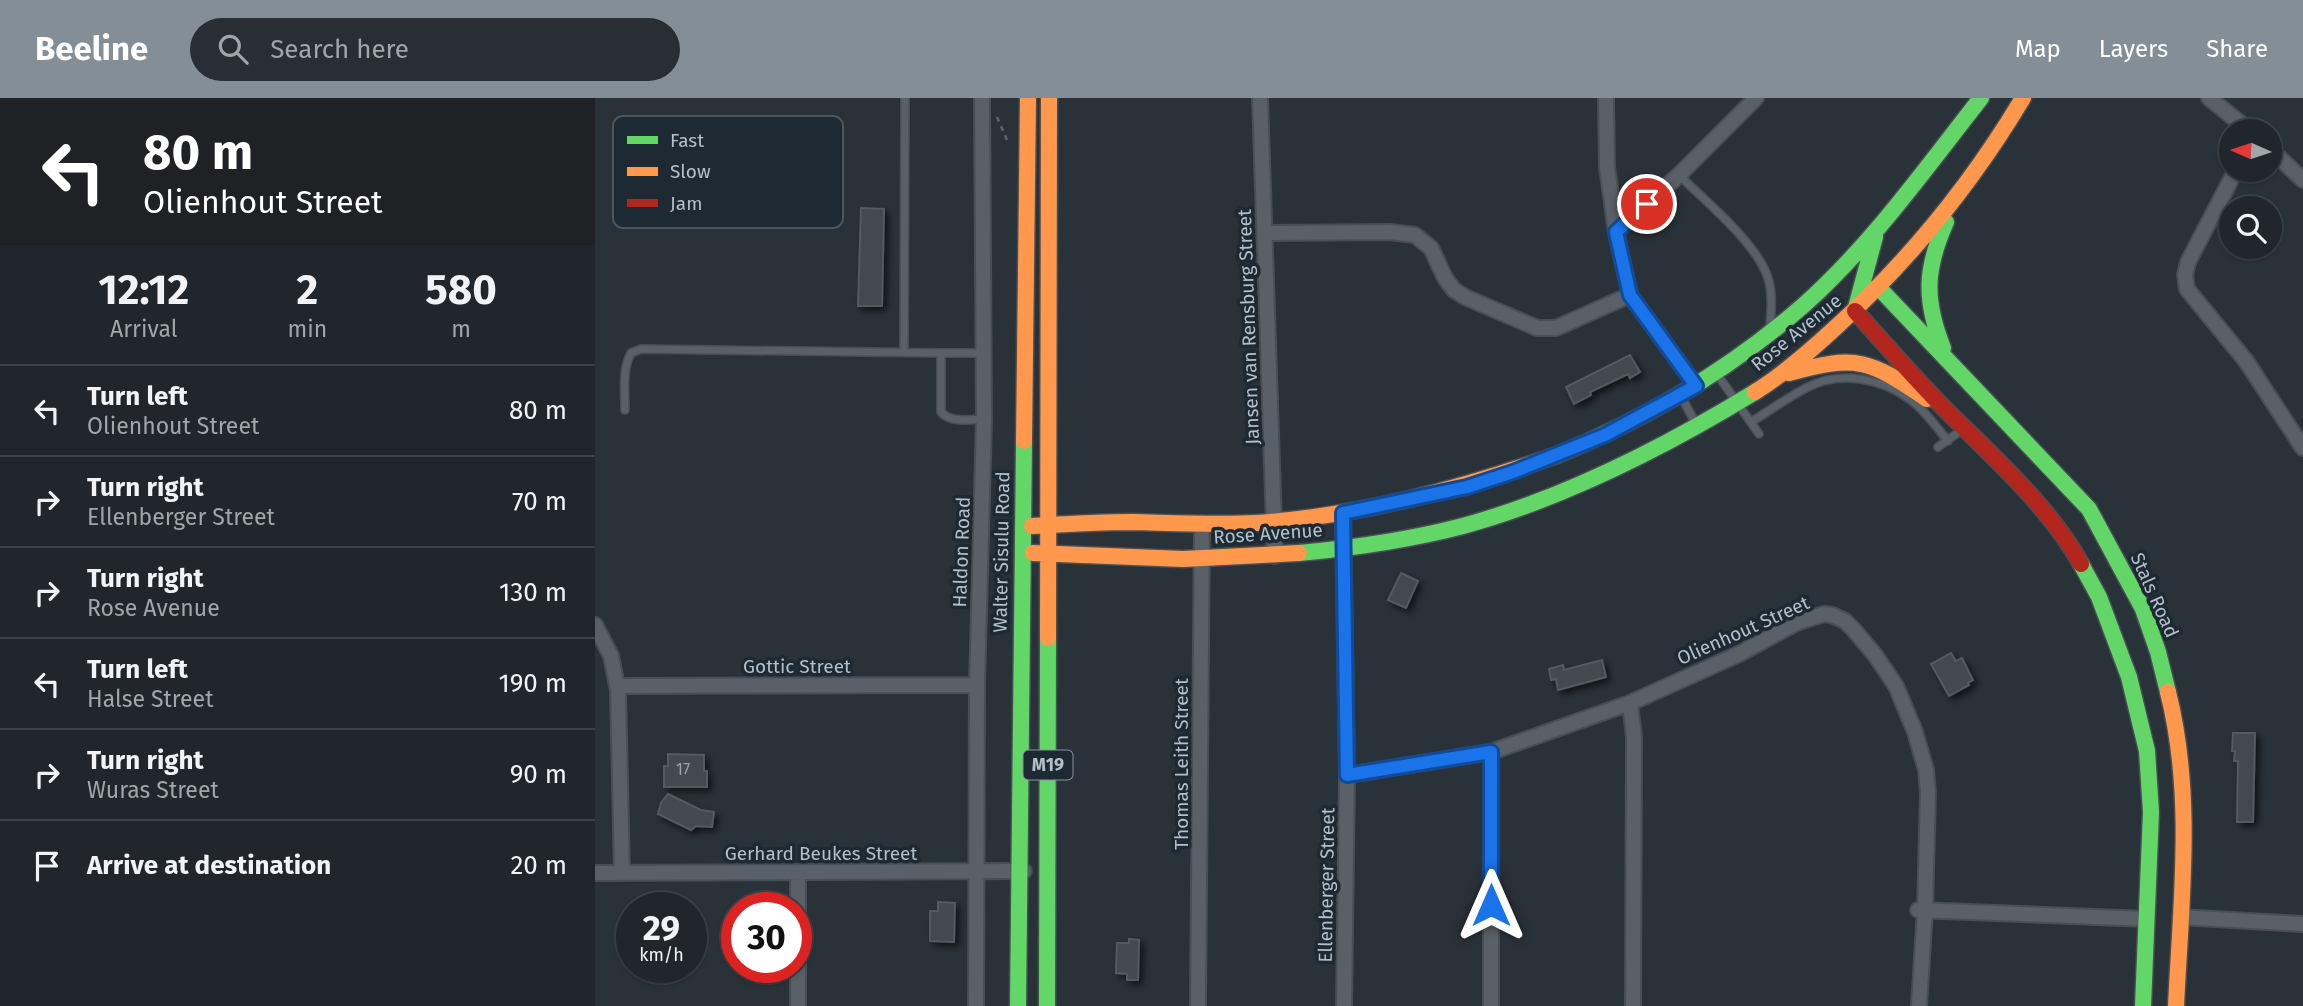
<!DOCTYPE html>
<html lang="en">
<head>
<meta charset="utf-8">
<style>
  body { margin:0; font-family:"Fira Sans",sans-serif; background:#282e33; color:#f1f3f6; height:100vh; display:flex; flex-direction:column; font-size:26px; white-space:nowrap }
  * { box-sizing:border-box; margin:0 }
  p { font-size:23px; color:#a2a5a9 }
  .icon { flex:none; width:38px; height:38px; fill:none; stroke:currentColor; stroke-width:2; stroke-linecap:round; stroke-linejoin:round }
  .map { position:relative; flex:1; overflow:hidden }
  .drawer { display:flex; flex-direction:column; background:#20262b; width:595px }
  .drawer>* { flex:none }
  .hud { background:#202124; color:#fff; overflow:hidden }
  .needle { width:46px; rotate:273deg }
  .controls { position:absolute; left:1624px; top:21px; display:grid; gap:14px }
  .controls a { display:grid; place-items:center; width:63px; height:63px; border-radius:50%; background:#20262b; box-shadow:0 2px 5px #0004,0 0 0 2px #3d4347; font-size:35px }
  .speed { position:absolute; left:21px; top:794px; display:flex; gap:14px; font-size:35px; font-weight:700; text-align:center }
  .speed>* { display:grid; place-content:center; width:91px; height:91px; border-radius:50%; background:#20262b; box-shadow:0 2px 5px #0004,0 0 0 2px #3d4347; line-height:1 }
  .speed small { font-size:18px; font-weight:400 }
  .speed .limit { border:10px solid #d22; background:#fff; color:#111 }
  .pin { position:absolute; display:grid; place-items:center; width:60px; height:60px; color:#fff; margin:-30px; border:4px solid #fff; border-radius:50%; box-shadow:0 2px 7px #0007 }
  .me { position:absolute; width:77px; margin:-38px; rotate:0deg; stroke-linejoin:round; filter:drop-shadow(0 0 5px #0008) }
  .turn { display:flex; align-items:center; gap:24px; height:147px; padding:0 28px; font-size:32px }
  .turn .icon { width:91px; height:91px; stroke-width:2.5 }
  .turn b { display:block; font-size:49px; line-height:60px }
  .eta { display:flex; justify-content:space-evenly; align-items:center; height:119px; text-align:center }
  .eta b { font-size:42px; font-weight:700; line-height:49px }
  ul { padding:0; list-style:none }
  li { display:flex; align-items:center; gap:21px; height:91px; padding:0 28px; border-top:2px solid #3d4347 }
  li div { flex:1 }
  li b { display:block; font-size:26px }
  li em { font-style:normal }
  header { display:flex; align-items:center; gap:42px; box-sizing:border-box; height:98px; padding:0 35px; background:#848e97; color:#fff }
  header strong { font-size:33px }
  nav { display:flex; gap:38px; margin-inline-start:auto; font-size:24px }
  .search { width:490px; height:63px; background:#282e33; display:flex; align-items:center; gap:18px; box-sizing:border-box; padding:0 24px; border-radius:38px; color:#a2a5a9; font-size:26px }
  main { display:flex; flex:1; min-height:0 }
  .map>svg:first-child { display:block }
  .building { fill:#42494f; stroke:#525a61; stroke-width:2; filter:url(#shadow) }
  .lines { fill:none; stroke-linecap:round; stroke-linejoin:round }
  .lane-casing { stroke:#484e54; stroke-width:10 }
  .street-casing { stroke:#484e54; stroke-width:18 }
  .fast-casing { stroke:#484e54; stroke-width:19 }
  .slow-casing { stroke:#484e54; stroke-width:19 }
  .jam-casing { stroke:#484e54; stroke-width:19 }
  .path { stroke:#5d646a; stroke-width:2.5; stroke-dasharray:5 5; stroke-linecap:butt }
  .lane { stroke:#5a6067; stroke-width:7 }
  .street { stroke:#5a6067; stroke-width:14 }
  .fast { stroke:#63d668; stroke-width:16 }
  .slow { stroke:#ff974d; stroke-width:16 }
  .jam { stroke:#b3261e; stroke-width:16 }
  .route-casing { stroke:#114b97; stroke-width:18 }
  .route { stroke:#1a73e8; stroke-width:12 }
  .labels { text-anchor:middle; stroke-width:7; stroke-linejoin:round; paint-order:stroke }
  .number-label { font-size:16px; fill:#98a2ab }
  .shield { fill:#1d2a34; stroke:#87929d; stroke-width:2 }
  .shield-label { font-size:18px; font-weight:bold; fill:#b4bfca }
  .street-label { font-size:19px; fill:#b4bfca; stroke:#1d2a34 }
  .key { fill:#1d2a34; stroke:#4a5761; stroke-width:2 }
  .key-label { font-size:19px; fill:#b4bfca }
</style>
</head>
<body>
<header>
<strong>Beeline</strong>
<div class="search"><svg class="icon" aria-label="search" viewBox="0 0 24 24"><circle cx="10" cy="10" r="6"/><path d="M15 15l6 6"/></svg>Search here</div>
<nav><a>Map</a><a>Layers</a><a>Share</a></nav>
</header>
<main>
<section class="drawer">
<div class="hud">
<div class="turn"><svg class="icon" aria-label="left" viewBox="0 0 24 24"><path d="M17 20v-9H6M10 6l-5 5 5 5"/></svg><div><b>80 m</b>Olienhout Street</div></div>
</div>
<div class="eta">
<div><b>12:12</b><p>Arrival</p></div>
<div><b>2</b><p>min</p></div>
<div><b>580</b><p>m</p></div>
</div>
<ul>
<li><svg class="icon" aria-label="left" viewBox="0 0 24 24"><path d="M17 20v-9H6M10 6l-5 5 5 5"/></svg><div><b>Turn left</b><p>Olienhout Street</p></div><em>80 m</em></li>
<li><svg class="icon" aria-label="right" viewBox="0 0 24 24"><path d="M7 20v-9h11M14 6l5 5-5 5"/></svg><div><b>Turn right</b><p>Ellenberger Street</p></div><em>70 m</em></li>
<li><svg class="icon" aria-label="right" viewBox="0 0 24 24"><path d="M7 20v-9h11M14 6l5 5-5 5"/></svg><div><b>Turn right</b><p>Rose Avenue</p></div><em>130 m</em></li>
<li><svg class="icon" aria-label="left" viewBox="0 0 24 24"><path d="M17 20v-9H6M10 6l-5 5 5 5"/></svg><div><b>Turn left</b><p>Halse Street</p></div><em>190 m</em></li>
<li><svg class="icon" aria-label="right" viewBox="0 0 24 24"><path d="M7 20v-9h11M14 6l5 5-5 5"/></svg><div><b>Turn right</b><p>Wuras Street</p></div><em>90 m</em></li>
<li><svg class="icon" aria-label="arrive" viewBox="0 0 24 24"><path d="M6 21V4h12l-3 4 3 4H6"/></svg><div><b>Arrive at destination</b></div><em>20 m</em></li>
</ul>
</section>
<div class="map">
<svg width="1708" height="908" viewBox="0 0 1708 908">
  <defs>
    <filter id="shadow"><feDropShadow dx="4" dy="4" stdDeviation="3.5" flood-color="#0009"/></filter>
  </defs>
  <rect width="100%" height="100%" fill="#2a3239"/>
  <path class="building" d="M266,110L289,111L287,208H263Z
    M1035,257L1045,274L1035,280L1033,276L995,294L996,297L979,306L971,289Z
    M806,475L823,483L811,510L793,502Z
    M1356,555L1361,563L1367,560L1378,582L1373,585L1374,587L1354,598L1336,566Z
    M1007,562L1011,579L963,592L961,581L956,582L954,571L968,567L969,572Z
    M1638,635H1660L1658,724H1642L1643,663H1639L1640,653H1637Z
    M73,656L109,657V673H112V689H69V668H73Z
    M73,696L106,712L119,714L117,729L101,728L96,732L63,716L66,705Z
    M343,804L360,805L359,844L335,843V813H343Z
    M534,841L544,842L543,882H532V876L521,875L522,845H534Z"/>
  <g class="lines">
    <g class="lane-casing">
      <path id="lane" d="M1084,77C1110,103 1162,145 1173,180C1178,196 1176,214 1175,230
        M309,254L310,0
        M346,255H388
        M1122,276L1164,336
        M1087,300L1100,324
        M30,312C30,293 27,272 36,255L46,251L346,255V314C355,325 376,322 389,321
        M1156,324C1174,313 1192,300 1211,290C1245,272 1287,280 1317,303C1331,314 1342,330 1353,343
        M1343,349L1368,331"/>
    </g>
    <g class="street-casing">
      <path id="street" d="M665,0L680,458
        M1011,0L1012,69L1021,134L1035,197L1101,288
        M1614,0L1655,33
        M1675,51L1708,82
        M1641,72L1593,164L1590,177L1592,191L1651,263L1708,350
        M1021,134L1084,77L1161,0
        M671,135L795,134L820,137L836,150L850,180L859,192L870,199L942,230H961L1035,197
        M748,415L752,677L749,908
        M0,527L16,558L23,593L27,775
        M22,588L382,587
        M1035,605L1039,639L1038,908
        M752,677L896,654L1035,605L1144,556L1201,525L1229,516L1237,517L1250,523L1259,532L1280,557L1301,588L1320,634L1331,672L1333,694L1330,812L1324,908
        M0,775L429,773
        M1323,812L1552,821
        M1585,819L1708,826
        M203,908V774
        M381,908L382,587L389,321L387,0
        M603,908L607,425
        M896,908V654"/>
    </g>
    <g class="fast-casing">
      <path id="fast" d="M1284,190L1494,411L1548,511L1563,554L1573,594
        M1260,213L1280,139
        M1348,250C1329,202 1330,171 1351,124
        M962,357C1053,320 1136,271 1210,206C1277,146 1331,70 1386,0
        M704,455C759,450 814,442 868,428C970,400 1070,349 1160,294
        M1486,466L1504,499L1534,579L1552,653L1556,714L1548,908
        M423,908L429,343
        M452,908L453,540"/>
    </g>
    <g class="slow-casing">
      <path id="slow" d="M1194,275C1263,256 1274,262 1332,301
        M1160,294C1189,276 1214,254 1239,231C1314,163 1376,87 1428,0
        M429,343L433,0
        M437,428C471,426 505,424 538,424C579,425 620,427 661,425C765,418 864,391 962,357
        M438,455L588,461L704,455
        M453,540L454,0
        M1573,594C1599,697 1586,803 1581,908"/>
    </g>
    <g class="jam-casing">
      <path id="jam" d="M1260,213C1293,249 1324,286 1359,320C1402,362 1457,413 1486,466"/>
    </g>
    <path class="path" d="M402,19L412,42"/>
    <use href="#lane" class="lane"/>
    <use href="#street" class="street"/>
    <use href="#fast" class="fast"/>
    <use href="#slow" class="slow"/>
    <use href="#jam" class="jam"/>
  </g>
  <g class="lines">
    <g class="route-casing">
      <path id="route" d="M896,807V654L752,677L748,415L872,389L918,374L1010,337L1101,288L1035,197L1021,134L1052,106"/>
    </g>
    <use href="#route" class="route"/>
  </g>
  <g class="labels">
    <g class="number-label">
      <text x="88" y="677">17</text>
    </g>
    <rect class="shield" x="428.5" y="652.5" width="49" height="29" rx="5"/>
    <g class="shield-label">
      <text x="453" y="673">M19</text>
    </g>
    <g class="street-label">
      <text transform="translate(653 229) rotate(-92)" y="7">Jansen van Rensburg Street</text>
      <text transform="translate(1201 234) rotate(-39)" y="7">Rose Avenue</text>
      <text transform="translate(673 435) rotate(-4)" y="7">Rose Avenue</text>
      <text transform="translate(366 454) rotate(-88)" y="7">Haldon Road</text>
      <text transform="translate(406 454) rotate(-89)" y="7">Walter Sisulu Road</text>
      <text transform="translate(1560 497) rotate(66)" y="7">Stals Road</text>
      <text transform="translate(1148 532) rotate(-24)" y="7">Olienhout Street</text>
      <text x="202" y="575">Gottic Street</text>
      <text transform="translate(586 666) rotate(-90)" y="7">Thomas Leith Street</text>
      <text x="226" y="762">Gerhard Beukes Street</text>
      <text transform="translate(731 787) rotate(-89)" y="7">Ellenberger Street</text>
    </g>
  </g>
  <rect x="18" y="18" width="230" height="112" rx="10" class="key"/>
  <rect x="32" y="38" width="31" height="8" fill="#63d668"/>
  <rect x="32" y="69" width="31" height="9" fill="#ff974d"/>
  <rect x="32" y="101" width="31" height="8" fill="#b3261e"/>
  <g class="key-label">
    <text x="75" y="49">Fast</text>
    <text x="75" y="80">Slow</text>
    <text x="75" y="112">Jam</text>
  </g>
</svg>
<div class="controls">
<a><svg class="needle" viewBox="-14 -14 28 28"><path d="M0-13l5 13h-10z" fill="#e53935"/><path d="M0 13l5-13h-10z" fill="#a2a5a9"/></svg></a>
<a><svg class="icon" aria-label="search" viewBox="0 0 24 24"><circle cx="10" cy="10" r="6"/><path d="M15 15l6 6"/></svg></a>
</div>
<div class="speed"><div>29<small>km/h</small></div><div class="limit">30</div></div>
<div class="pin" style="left:1052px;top:106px;background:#d93025"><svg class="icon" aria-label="arrive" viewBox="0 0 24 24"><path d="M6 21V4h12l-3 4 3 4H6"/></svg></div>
<svg class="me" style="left:896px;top:807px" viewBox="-20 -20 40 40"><path d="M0-17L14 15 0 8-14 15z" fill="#1a73e8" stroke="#fff" stroke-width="4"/></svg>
</div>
</main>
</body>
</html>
